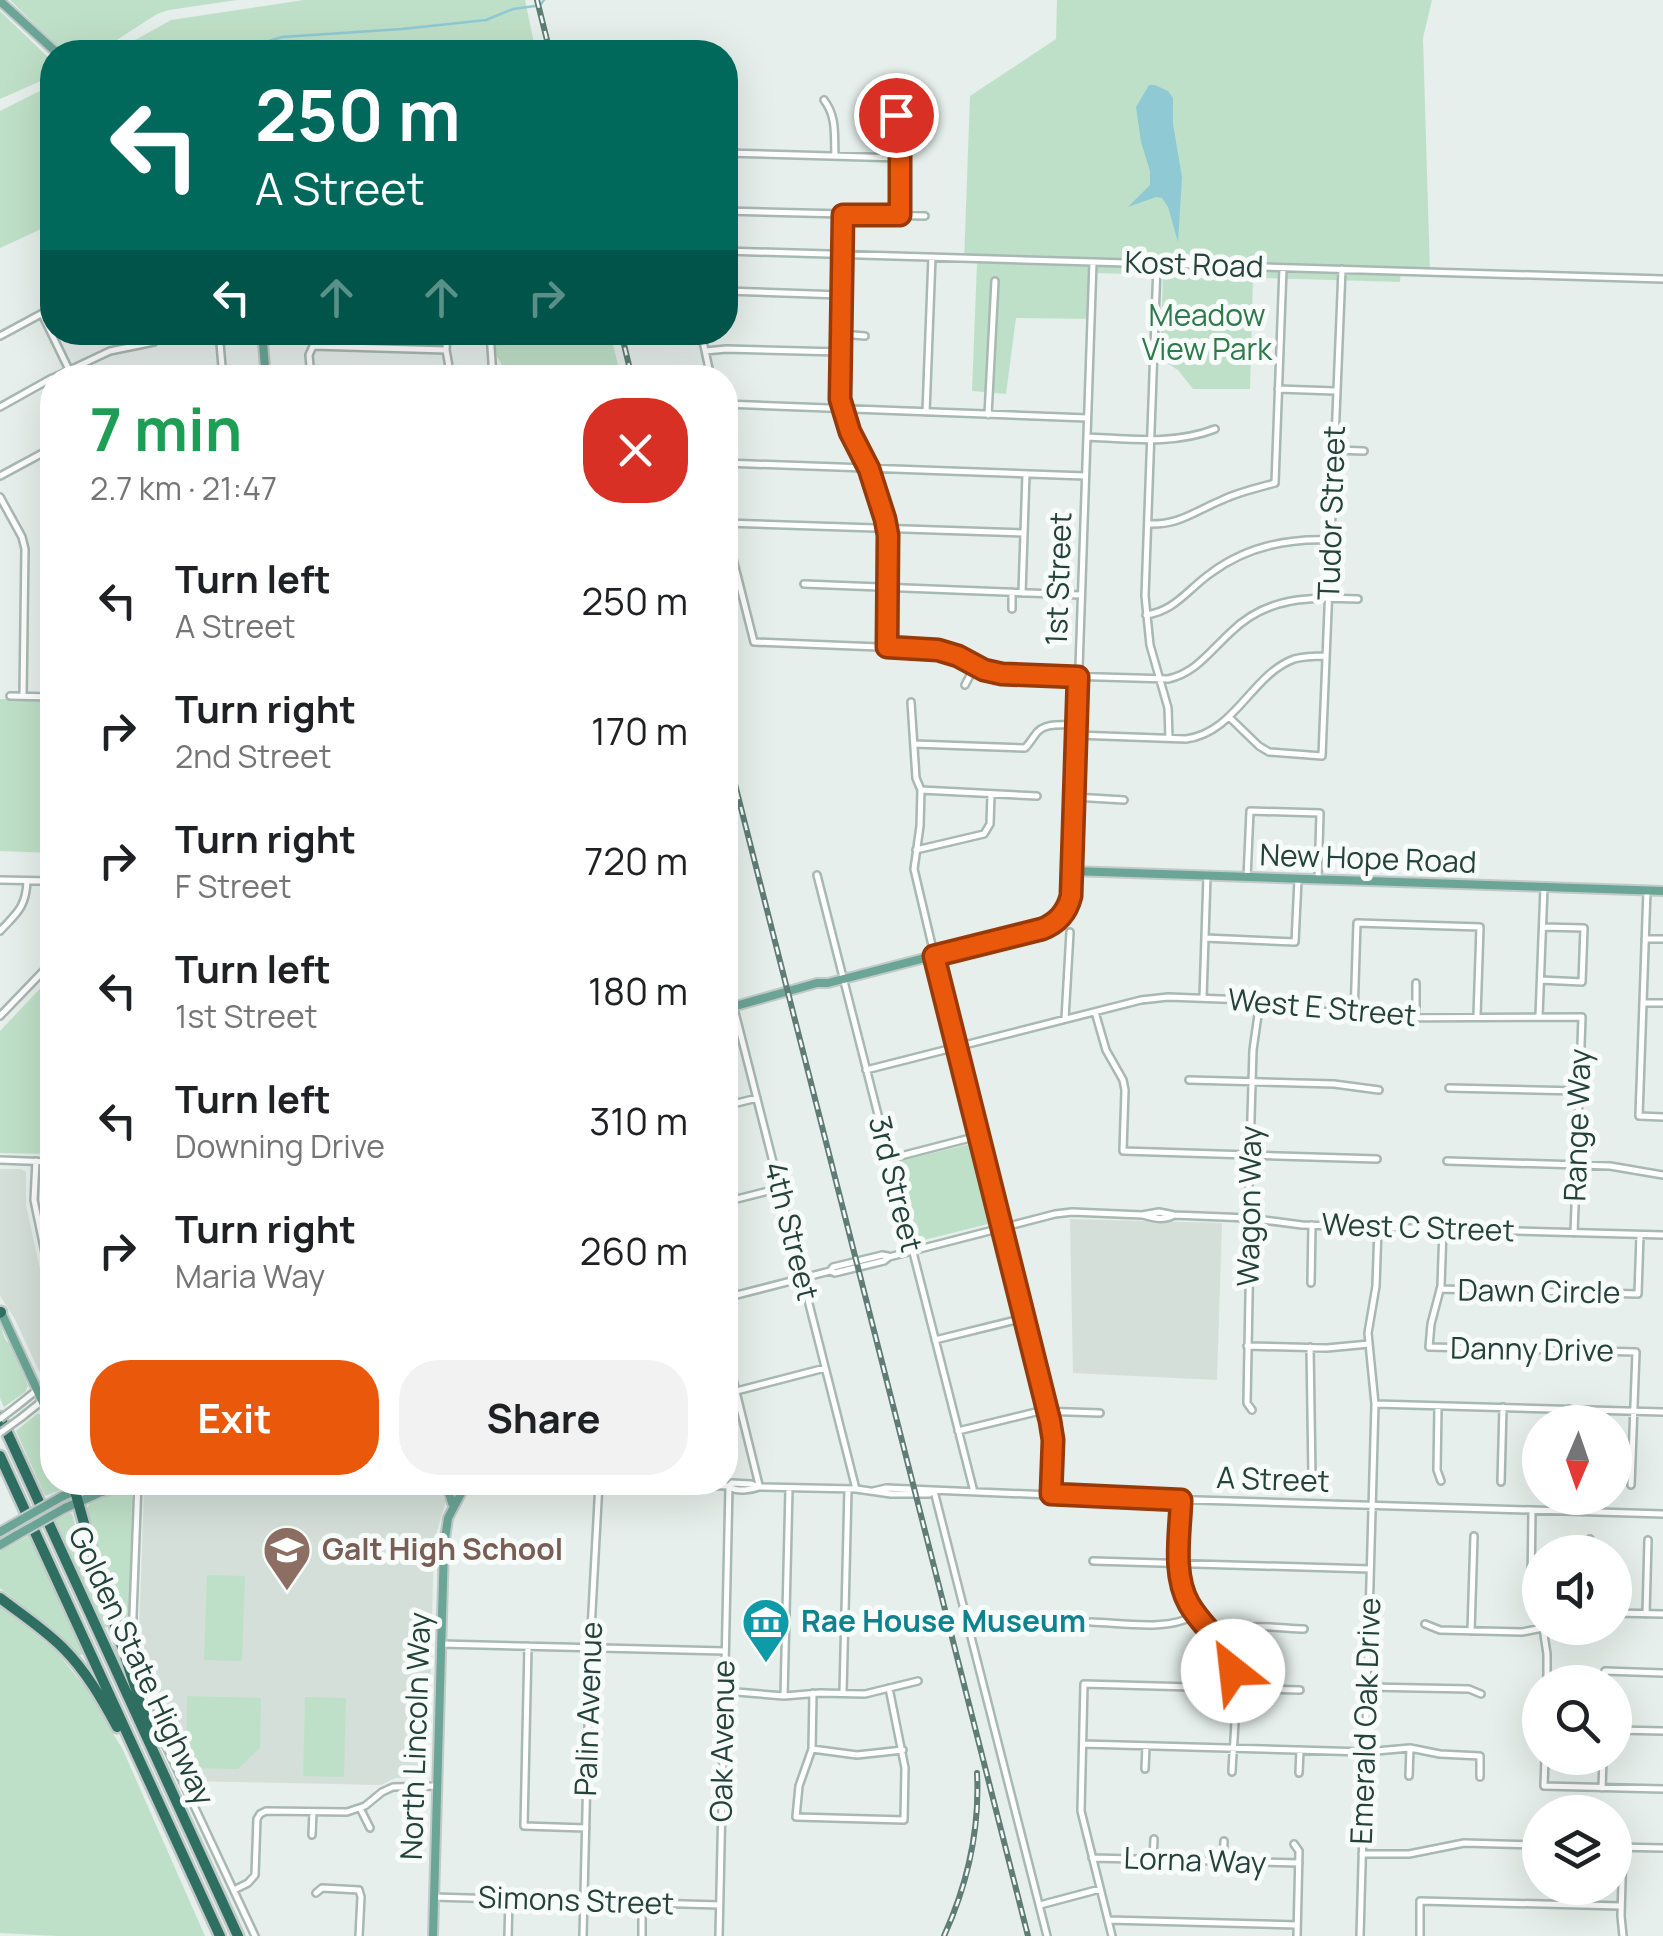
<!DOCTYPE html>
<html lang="en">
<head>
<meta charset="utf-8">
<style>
  body { margin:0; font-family:Manrope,sans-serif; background:#f2f2f2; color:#202124; height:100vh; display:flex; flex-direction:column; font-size:38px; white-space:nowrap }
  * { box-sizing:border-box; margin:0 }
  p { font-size:32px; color:#757577 }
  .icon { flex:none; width:55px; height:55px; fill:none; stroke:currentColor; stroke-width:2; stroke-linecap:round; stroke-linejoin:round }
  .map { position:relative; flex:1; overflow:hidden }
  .drawer { position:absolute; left:40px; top:365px; width:698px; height:1130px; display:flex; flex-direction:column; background:#fff; border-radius:40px; box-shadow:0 10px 40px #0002 }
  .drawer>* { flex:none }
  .hud { position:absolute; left:40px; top:40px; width:698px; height:305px; border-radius:40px; box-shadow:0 10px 40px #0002; background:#00695c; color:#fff; overflow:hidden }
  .needle { width:65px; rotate:182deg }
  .tools { position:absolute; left:1522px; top:1405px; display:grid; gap:20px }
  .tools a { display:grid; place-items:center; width:110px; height:110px; border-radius:50%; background:#fff; box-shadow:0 10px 40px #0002; font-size:50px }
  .pin { position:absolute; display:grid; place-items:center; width:85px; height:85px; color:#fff; margin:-42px; border:5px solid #fff; border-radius:50%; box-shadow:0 2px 10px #0007 }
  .me { position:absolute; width:110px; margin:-55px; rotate:331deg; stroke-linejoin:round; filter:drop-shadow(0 0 8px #0008) }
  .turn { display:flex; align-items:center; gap:35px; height:210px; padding:0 50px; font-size:45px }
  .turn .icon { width:130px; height:130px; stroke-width:2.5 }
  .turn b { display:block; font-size:70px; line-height:85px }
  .lanes { display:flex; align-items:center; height:95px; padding:0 50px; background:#0003; justify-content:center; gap:50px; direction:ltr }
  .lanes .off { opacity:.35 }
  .round { display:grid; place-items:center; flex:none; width:105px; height:105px; border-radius:40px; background:#f2f2f2 }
  .overview { display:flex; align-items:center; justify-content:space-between; height:170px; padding:0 50px }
  h1 { font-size:60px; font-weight:700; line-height:75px; color:#1e9e55 }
  .button { display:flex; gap:20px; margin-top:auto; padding:20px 50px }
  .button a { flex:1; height:115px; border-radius:40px; background:#ea580c; color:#fff; font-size:40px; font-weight:700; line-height:115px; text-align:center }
  .button a+a { background:#f2f2f2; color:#202124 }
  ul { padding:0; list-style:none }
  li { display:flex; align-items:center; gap:30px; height:130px; padding:0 50px }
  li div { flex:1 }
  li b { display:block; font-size:38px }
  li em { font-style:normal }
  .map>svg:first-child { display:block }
  .built { fill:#d4dfda }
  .green { fill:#bfe0c8 }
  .water { fill:#8ec9d4 }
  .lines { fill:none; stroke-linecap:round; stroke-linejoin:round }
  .stream { stroke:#8ec9d4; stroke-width:2.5 }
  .minor-casing { stroke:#a8b8b2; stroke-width:10 }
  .major-casing { stroke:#c2cac8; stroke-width:12 }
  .highway-casing { stroke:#c2cac8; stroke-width:15 }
  .minor { stroke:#fff; stroke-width:5 }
  .major { stroke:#6aa596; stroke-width:8 }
  .highway { stroke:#2f6f62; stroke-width:10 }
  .rail-casing { stroke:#5f7d75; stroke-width:6 }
  .rail { stroke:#f7fbf9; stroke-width:2.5; stroke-dasharray:8; stroke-linecap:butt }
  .minor-bridge-casing { stroke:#a8b8b2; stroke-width:10; stroke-linecap:butt }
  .major-bridge-casing { stroke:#c2cac8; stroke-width:12; stroke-linecap:butt }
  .minor-bridge { stroke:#fff; stroke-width:5 }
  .major-bridge { stroke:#6aa596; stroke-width:8 }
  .route-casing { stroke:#983908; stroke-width:25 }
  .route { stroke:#ea580c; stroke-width:18 }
  .labels { text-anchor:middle; stroke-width:10; stroke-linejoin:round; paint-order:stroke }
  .street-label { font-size:30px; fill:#24423a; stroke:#f7fbf9 }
  .park-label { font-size:30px; fill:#2d7a4b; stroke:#f7fbf9 }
  .education-label { font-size:30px; font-weight:bold; fill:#785e54; stroke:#f7fbf9; text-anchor:start }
  .culture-label { font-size:30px; font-weight:bold; fill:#0d838f; stroke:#f7fbf9; text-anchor:start }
</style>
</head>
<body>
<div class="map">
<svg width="1663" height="1936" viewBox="0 0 1663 1936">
  <rect width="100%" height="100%" fill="#e6efeb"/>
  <path class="built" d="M0,1169H21L26,1172V1205L52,1324V1367L44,1372L39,1371L15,1319L0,1296Z
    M1070,1219L1222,1223L1217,1380L1073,1373Z
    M190,1484L435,1486L441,1489L446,1496V1501L434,1541L428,1775L421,1778H395L381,1785L190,1781L169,1735L143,1655L139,1634L144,1490L150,1486Z"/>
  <path class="green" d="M10,0H237L169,10L157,14L98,52H63Z
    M304,0H525L535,48L523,52H114L171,20Z
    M1057,0H1432L1423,38L1430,272L1401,269L1400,282L1094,273L1092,319L1016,318L1006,394L972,391L977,263L964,262L970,96L1056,39Z
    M0,11L52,61V76L0,99Z
    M52,85V224L0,248V111Z
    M1163,277L1253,280L1250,389H1193L1178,370L1160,359Z
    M495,333H610L621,377H505V370L495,353Z
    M0,699L52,700V853L0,851Z
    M52,976V1154L0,1153V1031Z
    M974,1143L996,1222L916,1242L896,1162Z
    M0,1324C4,1331 2,1339 11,1345L28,1386L25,1392L4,1407L0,1398Z
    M37,1414H41L47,1437L52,1441V1482L67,1483L63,1489L45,1496L16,1431Z
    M125,1490L132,1495L129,1628L132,1664L86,1510L91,1501Z
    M70,1513L72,1514L87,1567L110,1626L105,1628L55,1520Z
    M30,1535L84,1654L78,1656L57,1633L0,1588V1552Z
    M207,1575L245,1576L242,1661L204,1660Z
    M0,1606L56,1651L86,1688L123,1750L205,1936H57L0,1933Z
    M187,1696L261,1698L260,1748L238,1769L186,1768Z
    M305,1697L346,1698L344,1777L303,1776Z"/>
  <path class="water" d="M1149,85H1155L1168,91L1173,98V124L1182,177L1178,242L1168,207L1162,198L1156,197L1128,207L1150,185V171L1141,142L1136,107Z"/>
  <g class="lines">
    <path class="stream" d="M541,4L544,0
      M233,52L282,37L402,29L486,20L513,9L535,6"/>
    <g class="minor-casing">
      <path id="minor" d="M653,52L685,45L694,47L695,52
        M824,100C837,117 834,135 835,155
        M896,115L900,121V215
        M725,153L900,158
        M725,211L925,216
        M843,215L840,399L850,432L869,469L887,528V647
        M725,251L1663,279
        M1157,265L1145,596L1150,645L1168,708L1169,738
        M725,291L841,295
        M42,314L73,378
        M219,332L223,378
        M447,332L446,350L451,378
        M490,332L493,378
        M701,332L711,378
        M841,334L865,336
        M0,336L52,308
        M706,351L726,349L840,352
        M53,378L110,351L154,342
        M311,378L309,355L313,346L446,350
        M1278,389L1335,391
        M725,404L1087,418
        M0,407L52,378
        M926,412L932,257
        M988,415L995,281
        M1087,437C1130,439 1174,445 1215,429
        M1334,450L1364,451
        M725,463L1085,476
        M0,476L52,448
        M0,497L22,537L25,549L23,696
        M725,523L1024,533
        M1148,524C1180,525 1193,512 1222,500C1239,492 1257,488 1275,483L1283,268
        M725,527L754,642L928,649C955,652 975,670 1002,674L1168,679C1196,673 1211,650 1231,632C1267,596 1310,597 1358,599
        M804,584L1081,595
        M1022,593L1026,474
        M1012,609V592
        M1146,615C1175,611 1188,589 1211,573C1246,547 1288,538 1331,540
        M965,685L975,666
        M10,696L52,697
        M911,702L916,778L921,790L920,826L914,869L956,1047L1051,1421L1053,1441L1051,1494
        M1229,717L1259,746L1269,752L1322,756L1342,269
        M1076,735L1186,739C1236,732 1251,675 1294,659C1305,656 1315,656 1326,656
        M914,744L1025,748C1029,744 1032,739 1035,735C1043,722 1062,725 1076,725
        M921,790L1037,796
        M1074,797L1124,800
        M916,850L984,834L990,824L991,794
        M1072,871L1093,262
        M817,875L974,1492
        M1247,878L1250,811L1320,813L1318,880
        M0,880L52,881
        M1647,890L1639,1116L1663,1117
        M0,931C17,913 26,907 27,881
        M1205,938L1295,942L1298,880
        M1645,939H1663
        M725,973L856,1489
        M1541,980L1582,982L1584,928L1543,927
        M1203,998L1207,876
        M1643,1003H1663
        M1095,1012L1106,1050L1123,1080L1125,1090L1123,1151L1377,1159
        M0,1016L52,962
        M1354,1016L1357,923L1480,927L1477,1016
        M1539,1016L1544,887
        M1416,1018V983
        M1065,1019L1070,932
        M866,1070L1141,1000L1168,997L1248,1000L1368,1018L1582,1017L1574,1233
        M1189,1080L1334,1084L1379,1090
        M1449,1088L1579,1091
        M725,1106L757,1098
        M889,1159L978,1136
        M0,1160L52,1162
        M36,1161L34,1200L52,1286
        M1447,1161L1610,1166L1663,1175
        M725,1202L780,1188
        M1143,1215C1154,1218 1163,1221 1174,1215
        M1443,1229L1441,1286L1431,1324L1429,1347L1636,1352L1631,1485
        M830,1271L833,1267L882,1255L888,1256
        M1311,1283L1312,1225
        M1440,1289L1638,1294L1640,1235
        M725,1298L830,1271L835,1273L884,1261L889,1257L912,1251L1055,1214L1072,1212L1142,1215L1159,1212L1174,1215L1248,1218L1302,1225L1663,1235
        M935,1340L1024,1318
        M1247,1346L1327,1348L1369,1344
        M725,1347L759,1485
        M1310,1347L1312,1477
        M725,1394L825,1368
        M1375,1404L1663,1412
        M17,1406L52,1378
        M1438,1406L1437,1470L1441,1481
        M1252,1410L1247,1403L1250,1244L1248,1218L1253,1050L1260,1001
        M22,1417L52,1393
        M1569,1422V1409
        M958,1431L1040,1411L1100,1413
        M572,1482L729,1486L732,1483L751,1484L757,1486
        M1501,1482L1503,1407
        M730,1487C737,1492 751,1490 759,1487L856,1489L891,1494H929L934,1491
        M873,1491L886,1488L1097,1497L1663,1514
        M934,1491L1047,1936
        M1181,1500C1180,1537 1171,1581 1195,1613C1208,1630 1224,1642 1231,1663C1240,1691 1233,1742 1232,1772
        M1532,1510L1531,1588L1540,1621
        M1590,1552V1539
        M1093,1561L1370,1569
        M1615,1613L1663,1614
        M1646,1614L1648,1540
        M1091,1622C1122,1623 1170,1632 1196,1614
        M1425,1624L1440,1630L1522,1632L1543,1628
        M1543,1628L1547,1654V1682
        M1471,1631L1474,1536
        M1217,1637C1242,1621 1275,1628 1304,1629
        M441,1644L725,1651
        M528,1646L524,1826L586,1828
        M136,1674L132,1642L138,1482
        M1605,1682V1671L1663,1673
        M1367,1687L1469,1689L1481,1694
        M724,1691L784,1696L820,1693L865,1694L918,1681
        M813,1693L812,1749L799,1786L796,1817L904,1820L905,1768L889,1688
        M843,1693L848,1489
        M784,1696L789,1488
        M144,1699L255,1936
        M1615,1730L1663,1731
        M1083,1744L1365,1752L1410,1748L1440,1754L1480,1756V1777
        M812,1749L857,1755L903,1750
        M1545,1758L1544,1786L1663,1789
        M1145,1769L1146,1746
        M1299,1773L1300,1750
        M1409,1776L1410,1748
        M1602,1788L1603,1758
        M360,1808L370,1828
        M312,1835L313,1812
        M1294,1844L1299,1851L1297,1936
        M1615,1847L1663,1848
        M1362,1854H1409L1464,1843L1540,1845
        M1092,1858L1299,1863
        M1153,1859L1154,1839
        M1223,1861L1224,1841
        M234,1890L248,1883L255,1875L257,1819L260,1814L266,1811L347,1812L365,1806L382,1792L393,1787L438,1786
        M316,1893L322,1888L359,1890L361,1897L359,1936
        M434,1897L719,1905
        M1040,1905L1100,1889
        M1108,1920L1297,1925
        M508,1936L509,1899
        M583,1936L590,1648L599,1483
        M642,1936V1904
        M719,1936L729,1486
        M1112,1936L1081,1811L1084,1684L1300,1690
        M1360,1936L1375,1404L1368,1333L1376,1286L1378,1227
        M1420,1936V1901L1621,1906
        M1623,1936L1621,1916L1623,1847"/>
    </g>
    <g class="major-casing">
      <path id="major" d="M0,1L56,52
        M262,332L266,378
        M725,1009L817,983H828L1049,926C1070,912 1071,895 1072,871L1663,891
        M1,1312L52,1422
        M440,1482L448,1490L452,1503
        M61,1497L94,1482
        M65,1508L99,1493L137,1482
        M0,1532L12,1525
        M0,1545L17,1535
        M433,1936L444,1546L448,1518L467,1482"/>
    </g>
    <g class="highway-casing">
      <path id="highway" d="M0,1313L1,1312
        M0,1417L238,1936
        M0,1456L220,1936
        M75,1491L99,1577L149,1729
        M0,1598C21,1614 44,1629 63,1648C86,1671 102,1699 117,1727"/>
    </g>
    <use href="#minor" class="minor"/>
    <use href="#major" class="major"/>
    <use href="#highway" class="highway"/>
    <g class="rail-casing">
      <path id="rail" d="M537,0L550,52
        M621,332L632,378
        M725,745L1028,1936
        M944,1936C968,1883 980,1831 977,1773"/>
    </g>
    <use href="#rail" class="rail"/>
    <g class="minor-bridge-casing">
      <path id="minor-bridge" d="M0,1419L17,1406
        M0,1433L22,1417"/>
    </g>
    <g class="major-bridge-casing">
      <path id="major-bridge" d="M12,1525L61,1497
        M17,1535L65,1508"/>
    </g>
    <use href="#minor-bridge" class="minor-bridge"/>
    <use href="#major-bridge" class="major-bridge"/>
  </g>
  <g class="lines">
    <g class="route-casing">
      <path id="route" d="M896,115L900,121V215H843L840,399L850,432L869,469L885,519L888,535L887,647L938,650L958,656L984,670L1002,674L1078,677L1071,896C1067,912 1058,923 1042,929L934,956L1050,1421L1053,1440L1051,1494L1181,1500C1180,1533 1172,1574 1189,1604C1204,1630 1225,1640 1233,1671"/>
    </g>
    <use href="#route" class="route"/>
  </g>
  <defs>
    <g id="school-pin" transform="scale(2.5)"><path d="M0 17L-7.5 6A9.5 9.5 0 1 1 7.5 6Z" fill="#8d6e63" stroke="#f7fbf9"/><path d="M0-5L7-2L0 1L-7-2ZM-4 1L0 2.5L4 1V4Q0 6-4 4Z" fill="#fff"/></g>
    <g id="museum-pin" transform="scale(2.5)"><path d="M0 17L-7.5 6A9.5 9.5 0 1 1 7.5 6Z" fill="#0f9aa8" stroke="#f7fbf9"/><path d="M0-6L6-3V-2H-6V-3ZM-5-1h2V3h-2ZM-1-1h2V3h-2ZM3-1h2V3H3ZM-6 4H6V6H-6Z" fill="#fff"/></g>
  </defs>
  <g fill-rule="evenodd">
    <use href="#school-pin" x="287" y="1550"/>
    <use href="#museum-pin" x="766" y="1622"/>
  </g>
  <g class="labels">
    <g class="street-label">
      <text transform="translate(1194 265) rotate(2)" y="10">Kost Road</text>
      <text transform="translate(1332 513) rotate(-88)" y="10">Tudor Street</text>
      <text transform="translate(1059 579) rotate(-88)" y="10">1st Street</text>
      <text transform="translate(1368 859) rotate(2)" y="10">New Hope Road</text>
      <text transform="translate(1322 1008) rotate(5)" y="10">West E Street</text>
      <text transform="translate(1578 1125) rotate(-88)" y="10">Range Way</text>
      <text transform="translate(895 1184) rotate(76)" y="10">3rd Street</text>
      <text transform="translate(1250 1206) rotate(-89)" y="10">Wagon Way</text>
      <text transform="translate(1418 1228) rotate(2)" y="10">West C Street</text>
      <text transform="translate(791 1231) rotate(76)" y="10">4th Street</text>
      <text transform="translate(1539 1292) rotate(1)" y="10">Dawn Circle</text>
      <text transform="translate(1532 1350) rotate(1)" y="10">Danny Drive</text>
      <text transform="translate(1273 1480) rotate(2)" y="10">A Street</text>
      <text transform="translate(141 1666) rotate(65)" y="10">Golden State Highway</text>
      <text transform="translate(589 1709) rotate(-88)" y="10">Palin Avenue</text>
      <text transform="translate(1366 1721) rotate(-88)" y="10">Emerald Oak Drive</text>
      <text transform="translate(416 1736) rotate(-88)" y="10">North Lincoln Way</text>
      <text transform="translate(723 1741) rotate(-89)" y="10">Oak Avenue</text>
      <text transform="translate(1195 1861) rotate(2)" y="10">Lorna Way</text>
      <text transform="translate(576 1901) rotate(2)" y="10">Simons Street</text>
    </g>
    <g class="park-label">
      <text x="1207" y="326">Meadow<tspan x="1207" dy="34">View Park</tspan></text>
    </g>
    <g class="education-label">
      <text x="322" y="1560">Galt High School</text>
    </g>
    <g class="culture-label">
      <text x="801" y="1632">Rae House Museum</text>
    </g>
  </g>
</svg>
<div class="tools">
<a><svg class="needle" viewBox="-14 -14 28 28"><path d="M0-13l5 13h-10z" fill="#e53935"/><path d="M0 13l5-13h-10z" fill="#757577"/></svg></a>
<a><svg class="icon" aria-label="sound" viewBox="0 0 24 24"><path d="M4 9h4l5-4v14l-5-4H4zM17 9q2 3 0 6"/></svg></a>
<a><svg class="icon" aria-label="search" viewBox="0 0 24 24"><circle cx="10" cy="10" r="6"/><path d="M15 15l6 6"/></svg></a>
<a><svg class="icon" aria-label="layers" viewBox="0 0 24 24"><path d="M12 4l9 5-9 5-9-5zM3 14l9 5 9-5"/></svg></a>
</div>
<div class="pin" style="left:896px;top:115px;background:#d93025"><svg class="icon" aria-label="arrive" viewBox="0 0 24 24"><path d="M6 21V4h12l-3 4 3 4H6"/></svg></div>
<svg class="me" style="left:1233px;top:1671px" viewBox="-20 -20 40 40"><circle r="19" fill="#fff"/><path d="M0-13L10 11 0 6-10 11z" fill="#ea580c"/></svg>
<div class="hud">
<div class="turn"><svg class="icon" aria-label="left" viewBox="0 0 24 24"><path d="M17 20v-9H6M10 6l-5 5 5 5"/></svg><div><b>250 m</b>A Street</div></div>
<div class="lanes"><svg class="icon" aria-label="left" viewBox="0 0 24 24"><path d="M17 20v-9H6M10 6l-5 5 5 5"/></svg><svg class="icon off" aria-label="ahead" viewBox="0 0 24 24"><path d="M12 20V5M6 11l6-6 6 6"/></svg><svg class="icon off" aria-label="ahead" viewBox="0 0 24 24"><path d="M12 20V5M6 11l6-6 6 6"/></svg><svg class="icon off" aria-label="right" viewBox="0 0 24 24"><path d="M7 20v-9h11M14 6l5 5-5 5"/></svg></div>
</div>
<section class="drawer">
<div class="overview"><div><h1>7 min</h1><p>2.7 km · 21:47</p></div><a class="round" style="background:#d93025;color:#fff"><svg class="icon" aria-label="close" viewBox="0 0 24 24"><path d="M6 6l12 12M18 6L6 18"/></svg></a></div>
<ul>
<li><svg class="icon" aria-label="left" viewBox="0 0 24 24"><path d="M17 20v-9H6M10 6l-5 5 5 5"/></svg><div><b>Turn left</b><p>A Street</p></div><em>250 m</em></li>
<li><svg class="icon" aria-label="right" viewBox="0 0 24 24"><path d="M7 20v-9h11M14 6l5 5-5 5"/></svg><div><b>Turn right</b><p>2nd Street</p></div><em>170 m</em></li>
<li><svg class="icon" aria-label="right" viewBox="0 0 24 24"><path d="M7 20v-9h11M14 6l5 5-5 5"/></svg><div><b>Turn right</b><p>F Street</p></div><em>720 m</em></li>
<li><svg class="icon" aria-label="left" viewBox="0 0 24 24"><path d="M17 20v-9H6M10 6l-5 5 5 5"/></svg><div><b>Turn left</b><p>1st Street</p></div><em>180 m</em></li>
<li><svg class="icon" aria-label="left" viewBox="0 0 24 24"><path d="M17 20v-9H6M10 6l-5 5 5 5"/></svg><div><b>Turn left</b><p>Downing Drive</p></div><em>310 m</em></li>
<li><svg class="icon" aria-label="right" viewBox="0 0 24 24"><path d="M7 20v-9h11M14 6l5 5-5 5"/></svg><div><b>Turn right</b><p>Maria Way</p></div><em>260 m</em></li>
</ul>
<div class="button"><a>Exit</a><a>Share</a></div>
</section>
</div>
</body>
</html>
